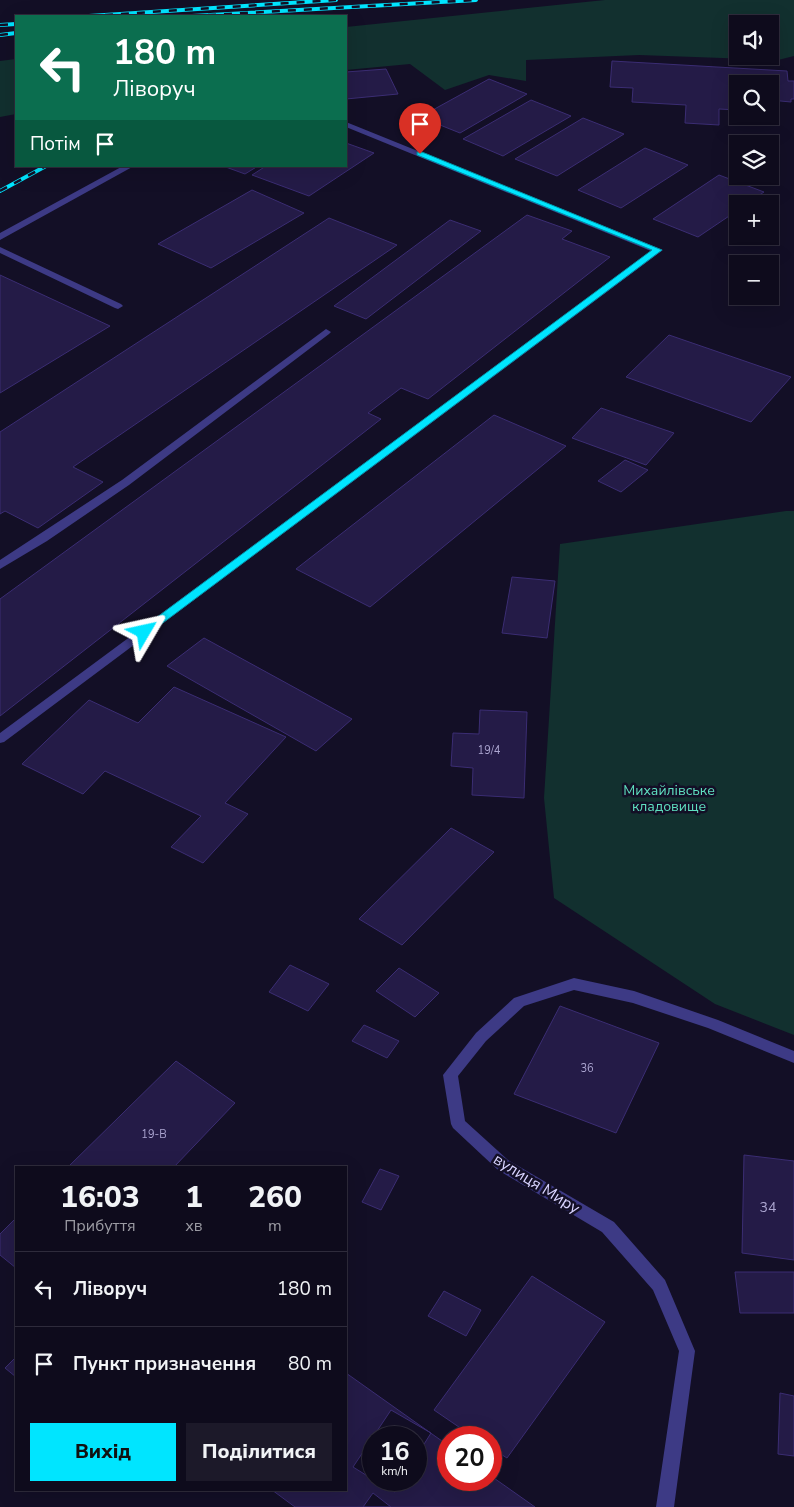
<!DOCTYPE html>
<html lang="uk">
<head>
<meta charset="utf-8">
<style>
  body { margin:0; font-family:"Nunito Sans",sans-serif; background:#1c1929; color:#f1f3f6; height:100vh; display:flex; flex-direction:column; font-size:19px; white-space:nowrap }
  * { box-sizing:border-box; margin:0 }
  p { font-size:16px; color:#9b9ba3 }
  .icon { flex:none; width:28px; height:28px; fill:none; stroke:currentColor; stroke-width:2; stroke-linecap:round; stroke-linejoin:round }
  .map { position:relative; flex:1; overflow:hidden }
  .side { position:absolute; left:15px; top:1166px; width:332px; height:325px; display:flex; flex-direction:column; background:#0e0b1c; border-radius:0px; box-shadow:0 5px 20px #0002,0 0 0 1px #2e2b3b }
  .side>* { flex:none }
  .top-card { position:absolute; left:15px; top:15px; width:332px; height:152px; border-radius:0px; box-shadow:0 5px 20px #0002,0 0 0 1px #2e2b3b; background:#0b6e4f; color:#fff; overflow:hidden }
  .fabs { position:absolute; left:729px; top:15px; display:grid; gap:10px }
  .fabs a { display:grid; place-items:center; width:50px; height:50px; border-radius:0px; background:#0e0b1c; box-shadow:0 5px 20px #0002,0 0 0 1px #2e2b3b; font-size:25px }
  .speed { position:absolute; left:362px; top:1426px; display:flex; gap:10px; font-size:25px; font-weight:700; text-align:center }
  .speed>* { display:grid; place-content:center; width:65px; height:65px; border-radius:50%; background:#0e0b1c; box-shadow:0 5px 20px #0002,0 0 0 1px #2e2b3b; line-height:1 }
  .speed small { font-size:12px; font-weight:400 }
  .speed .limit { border:8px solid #d22; background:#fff; color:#111 }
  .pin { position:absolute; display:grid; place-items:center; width:42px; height:42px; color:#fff; margin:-51px -21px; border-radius:50% 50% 50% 0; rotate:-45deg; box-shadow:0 0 5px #0007 }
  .pin .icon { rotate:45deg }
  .me { position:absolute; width:55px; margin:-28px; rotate:54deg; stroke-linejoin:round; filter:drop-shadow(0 0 4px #0008) }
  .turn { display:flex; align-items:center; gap:18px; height:105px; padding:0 15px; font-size:22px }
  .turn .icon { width:65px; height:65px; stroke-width:2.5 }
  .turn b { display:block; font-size:35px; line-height:42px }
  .then { display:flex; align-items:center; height:48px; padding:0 15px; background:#0003; gap:10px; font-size:19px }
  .eta { display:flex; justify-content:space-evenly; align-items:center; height:85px; text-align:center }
  .eta b { font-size:30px; font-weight:800; line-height:35px }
  .primary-button { display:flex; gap:10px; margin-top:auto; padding:10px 15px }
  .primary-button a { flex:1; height:58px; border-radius:0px; background:#00e5ff; color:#111; font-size:20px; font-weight:800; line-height:58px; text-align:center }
  .primary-button a+a { background:#1c1929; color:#f1f3f6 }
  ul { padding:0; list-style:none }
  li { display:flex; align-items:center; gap:15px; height:75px; padding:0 15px; border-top:1px solid #2e2b3b }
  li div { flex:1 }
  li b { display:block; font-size:19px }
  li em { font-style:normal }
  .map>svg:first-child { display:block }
  .green { fill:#12302f; fill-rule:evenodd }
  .building { fill:#241b47; stroke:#3b2d73; fill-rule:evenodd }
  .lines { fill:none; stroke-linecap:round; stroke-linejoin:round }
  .lane { fill:#3d3a85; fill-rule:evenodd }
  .street { fill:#3d3a85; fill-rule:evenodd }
  .rail-casing { stroke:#00e5ff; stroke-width:4 }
  .rail { stroke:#130f26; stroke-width:2.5; stroke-dasharray:8; stroke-linecap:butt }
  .route { fill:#00e5ff; stroke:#0095a6 }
  .labels { text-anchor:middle; stroke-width:5; stroke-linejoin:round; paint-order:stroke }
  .number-label { font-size:11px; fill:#aca6d1 }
  .park-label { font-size:14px; fill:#5fe0c0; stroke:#130f26 }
  .near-number-label { font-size:14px; fill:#aca6d1 }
  .near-street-label { font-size:16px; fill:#d9d4ff; stroke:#130f26 }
</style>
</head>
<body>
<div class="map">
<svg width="794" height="1507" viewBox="0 0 794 1507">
  <rect width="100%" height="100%" fill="#130f26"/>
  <path class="green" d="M605,0H794V56L778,60L639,55L526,60V81L489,75L445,90L410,64L346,70V27ZM738,24H770V56H738Z
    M16,59V114L0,117V61Z
    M786,511H794V1035L715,1004L554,898L544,798L560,544Z"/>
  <path class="building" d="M612,61L787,71L788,81H794V99H791V102L770,100V84H738V110L719,109V125L685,123L686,105L632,102L633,88L610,87Z
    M386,69L398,94L346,99V72Z
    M489,79L527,94L460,133L420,117Z
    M531,100L571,116L503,156L463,139Z
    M583,118L624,134L557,176L515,159Z
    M346,143L374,153L309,196L252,175L266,166H346Z
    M645,148L688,165L621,208L578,190Z
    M223,166H258L245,174Z
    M719,175L764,192L746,204H738V210L698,237L653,219Z
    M252,190L304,213L211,268L158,244Z
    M527,215L572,231L562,239L610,257L428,399L401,388L368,413L381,419L0,716V599Z
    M329,218L397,245L73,467L103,482L38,528L5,511L0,514V432Z
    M450,220L481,231L366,319L334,306Z
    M0,275L110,326L0,393Z
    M669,335L791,377L751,422L626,377Z
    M601,408L674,433L646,465L572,438Z
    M494,415L566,446L370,607L296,569Z
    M625,460L648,470L621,492L598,481Z
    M512,577L555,581L547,638L502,633Z
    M204,638L352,719L316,751L167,666Z
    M174,687L286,737L225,803L248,814L203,863L171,847L201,816L105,771L83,794L22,764L89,700L138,723Z
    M480,710L527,712L524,798L472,795L473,768L451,766L453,733L479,734Z
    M451,828L494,852L402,945L359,919Z
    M290,965L329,984L308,1011L269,992Z
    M399,968L439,993L415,1017L376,991Z
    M560,1006L659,1043L616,1133L514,1094Z
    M364,1025L399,1041L387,1058L352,1041Z
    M176,1061L235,1103L173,1168H67Z
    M744,1155L794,1161V1260L742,1253Z
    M380,1169L399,1176L381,1210L362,1202Z
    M16,1218V1268L0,1255V1234Z
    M735,1272H794V1313H740Z
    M532,1276L605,1322L507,1458L491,1448V1438H475L434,1410Z
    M444,1291L481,1310L466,1336L428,1316Z
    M16,1357V1377L5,1368Z
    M346,1373L449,1446V1480H491V1476L535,1507H295L272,1490H346ZM374,1438H416V1480H374Z
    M780,1393L794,1396V1456L778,1454Z
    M391,1410L431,1433L416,1457V1438H374V1480L353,1467Z
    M374,1480H403L395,1492Z
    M373,1493L391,1507H363Z"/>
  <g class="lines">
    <path class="lane" d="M346,122L663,250L4,742L0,743V733L651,251L346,127Z
      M123,166H134L0,240V233Z
      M0,247L121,304L123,306L118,309L115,308L0,253Z
      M326,329L331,332L329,334L129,485L47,541L0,569V560L122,480Z"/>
    <path class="street" d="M574,978L634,991L718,1020L794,1051V1063L708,1028L633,1003L574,990L524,1006L486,1041L458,1076L465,1121L508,1160L614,1222L665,1280L695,1351L674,1507H656L679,1351L653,1290L602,1232L498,1170L453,1128L451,1124L443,1075L476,1033L514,998Z"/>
    <g class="rail-casing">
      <path id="rail" d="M89,16L336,0
        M192,16L476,0
        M0,25L16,24
        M0,35L16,33
        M0,191L46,166"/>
    </g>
    <use href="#rail" class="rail"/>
  </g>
  <path class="route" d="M417,152H422L662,250L148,634H141L139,632L141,629L652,250L417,155Z"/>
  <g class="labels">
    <g class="number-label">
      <text x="489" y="754">19/4</text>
      <text x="587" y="1072">36</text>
      <text x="154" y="1138">19-В</text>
    </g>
    <g class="park-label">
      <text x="669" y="795">Михайлівське<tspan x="669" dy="16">кладовище</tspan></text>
    </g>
    <g class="near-number-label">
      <text x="768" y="1212">34</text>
    </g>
    <g class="near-street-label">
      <text transform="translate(537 1183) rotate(32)" y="6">вулиця Миру</text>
    </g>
  </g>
</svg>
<div class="fabs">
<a><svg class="icon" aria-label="sound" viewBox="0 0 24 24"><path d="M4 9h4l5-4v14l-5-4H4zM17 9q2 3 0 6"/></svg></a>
<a><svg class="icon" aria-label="search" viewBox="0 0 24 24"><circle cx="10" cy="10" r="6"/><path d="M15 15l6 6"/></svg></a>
<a><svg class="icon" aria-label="layers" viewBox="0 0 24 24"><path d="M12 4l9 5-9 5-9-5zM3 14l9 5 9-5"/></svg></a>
<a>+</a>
<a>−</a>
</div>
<div class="speed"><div>16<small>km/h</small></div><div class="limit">20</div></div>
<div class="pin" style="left:420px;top:154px;background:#d93025"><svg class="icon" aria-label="arrive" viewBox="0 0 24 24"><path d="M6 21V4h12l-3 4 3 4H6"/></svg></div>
<svg class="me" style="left:144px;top:632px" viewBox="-20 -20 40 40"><path d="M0-17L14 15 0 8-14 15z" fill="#00e5ff" stroke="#fff" stroke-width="4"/></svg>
<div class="top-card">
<div class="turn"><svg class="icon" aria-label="left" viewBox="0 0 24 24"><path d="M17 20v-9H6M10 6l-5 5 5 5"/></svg><div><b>180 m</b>Ліворуч</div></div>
<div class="then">Потім<svg class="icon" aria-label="arrive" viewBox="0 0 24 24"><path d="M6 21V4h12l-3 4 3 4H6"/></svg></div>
</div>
<section class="side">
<div class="eta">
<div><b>16:03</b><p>Прибуття</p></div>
<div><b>1</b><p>хв</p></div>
<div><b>260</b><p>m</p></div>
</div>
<ul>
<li><svg class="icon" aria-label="left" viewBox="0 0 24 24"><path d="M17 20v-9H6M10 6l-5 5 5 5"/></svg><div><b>Ліворуч</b></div><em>180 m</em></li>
<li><svg class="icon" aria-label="arrive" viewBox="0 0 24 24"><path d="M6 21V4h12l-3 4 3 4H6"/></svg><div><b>Пункт призначення</b></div><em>80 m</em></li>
</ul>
<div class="primary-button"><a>Вихід</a><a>Поділитися</a></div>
</section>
</div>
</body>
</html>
